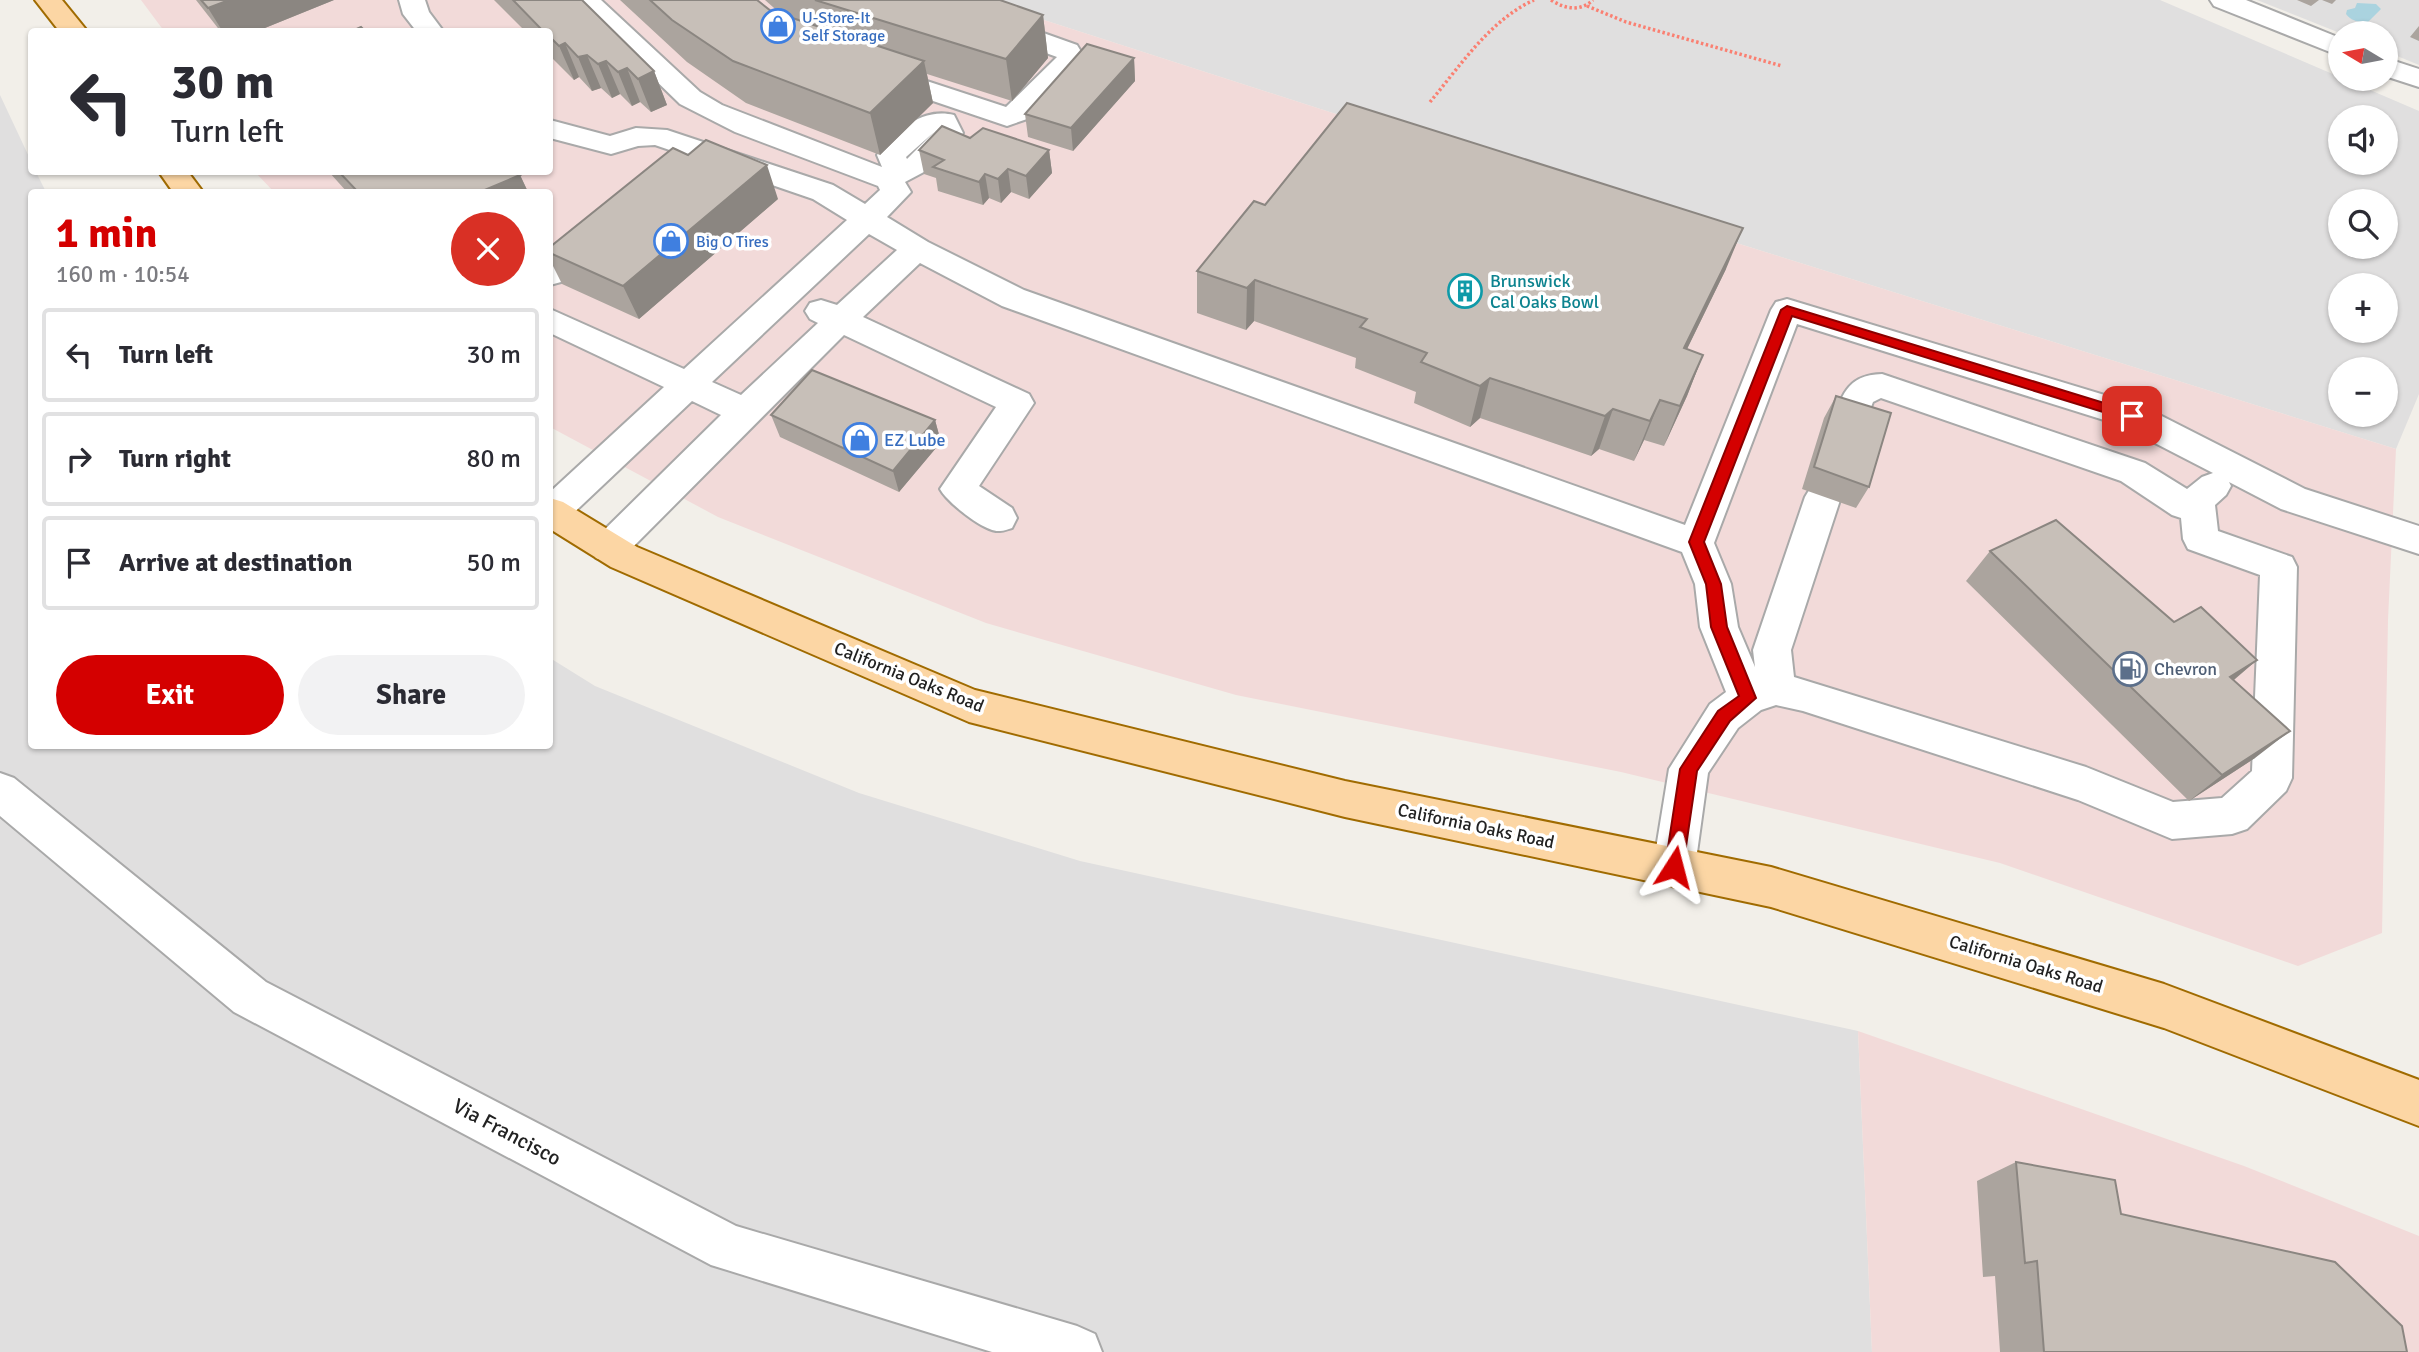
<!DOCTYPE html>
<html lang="en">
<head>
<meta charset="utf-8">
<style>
  body { margin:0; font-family:Signika,sans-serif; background:#f2f2f3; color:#2b2b33; height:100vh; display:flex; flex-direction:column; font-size:26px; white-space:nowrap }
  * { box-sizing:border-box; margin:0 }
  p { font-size:23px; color:#7c7c81 }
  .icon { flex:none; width:38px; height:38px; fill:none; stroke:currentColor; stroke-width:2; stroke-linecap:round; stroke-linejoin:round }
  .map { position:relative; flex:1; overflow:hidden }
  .panel { position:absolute; left:28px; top:189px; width:525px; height:560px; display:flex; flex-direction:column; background:#fff; border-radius:7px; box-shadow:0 2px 5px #0004 }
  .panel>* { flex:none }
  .guide { position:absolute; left:28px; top:28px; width:525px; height:147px; border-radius:7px; box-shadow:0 2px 5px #0004; background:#fff; color:#2b2b33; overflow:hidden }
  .needle { width:46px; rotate:280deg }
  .controls { position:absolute; left:2328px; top:21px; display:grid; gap:14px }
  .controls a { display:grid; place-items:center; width:70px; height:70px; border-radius:50%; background:#fff; box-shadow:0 2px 5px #0004; font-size:35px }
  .pin { position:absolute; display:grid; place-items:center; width:60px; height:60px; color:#fff; margin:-30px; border-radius:14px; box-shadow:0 4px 10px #0006 }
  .me { position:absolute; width:77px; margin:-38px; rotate:9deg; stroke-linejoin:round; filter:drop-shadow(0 0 5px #0008) }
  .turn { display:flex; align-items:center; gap:24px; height:147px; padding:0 28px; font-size:32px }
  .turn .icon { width:91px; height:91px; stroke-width:2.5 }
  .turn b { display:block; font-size:49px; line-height:60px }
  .round { display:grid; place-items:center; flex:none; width:74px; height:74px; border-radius:37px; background:#f2f2f3 }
  .headline { display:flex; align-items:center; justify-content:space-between; height:119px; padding:0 28px }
  h1 { font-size:42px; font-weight:700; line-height:52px; color:#d40000 }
  .action { display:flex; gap:14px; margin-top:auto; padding:14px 28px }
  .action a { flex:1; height:80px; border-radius:42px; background:#d40000; color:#fff; font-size:28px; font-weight:700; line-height:80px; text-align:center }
  .action a+a { background:#f2f2f3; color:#2b2b33 }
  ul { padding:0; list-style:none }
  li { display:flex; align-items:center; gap:21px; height:94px; margin:0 14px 10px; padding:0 14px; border:4px solid #e1e1e2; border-radius:7px }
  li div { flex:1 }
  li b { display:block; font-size:26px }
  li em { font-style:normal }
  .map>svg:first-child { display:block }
  .residential { fill:#e0dfdf; fill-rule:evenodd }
  .commercial { fill:#f2dad9 }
  .water { fill:#aad3df }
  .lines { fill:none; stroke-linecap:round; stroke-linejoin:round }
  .minor-casing { stroke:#a9a9a9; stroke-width:4 }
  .major-casing { stroke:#a06b00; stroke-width:4 }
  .path { stroke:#fa8072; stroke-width:3.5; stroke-dasharray:2.5 2.5; stroke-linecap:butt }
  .minor { fill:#fff; fill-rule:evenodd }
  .major { fill:#fcd6a4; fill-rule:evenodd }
  .wall { fill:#aba49e }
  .shaded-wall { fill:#8b8681 }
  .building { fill:#c7bfb8; stroke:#8b8681; stroke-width:2 }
  .route { fill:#d40000; stroke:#8a0000; stroke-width:2 }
  .labels { text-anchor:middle; stroke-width:7; stroke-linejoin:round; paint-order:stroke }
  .far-shop-label { font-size:16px; fill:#366cbe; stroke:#fff; text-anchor:start }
  .culture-label { font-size:18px; fill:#0d838f; stroke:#fff; text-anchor:start }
  .shop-label { font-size:18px; fill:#366cbe; stroke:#fff; text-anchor:start }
  .service-label { font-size:18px; fill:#4e5e75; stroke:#fff; text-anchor:start }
  .street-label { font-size:18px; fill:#222; stroke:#fff }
  .near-street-label { font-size:21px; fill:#222; stroke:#fff }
</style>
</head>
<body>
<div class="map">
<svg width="2419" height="1352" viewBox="0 0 2419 1352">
  <rect width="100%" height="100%" fill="#f2efe9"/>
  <path class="residential" d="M982,0H2160L2419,111V394L2396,449L1730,241ZM2340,117H2385V163H2340ZM2340,201H2385V247H2340ZM2340,285H2385V331H2340ZM2340,369H2385V415H2340Z
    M2257,0H2419V65L2385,51V33H2340Z
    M0,95L31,161L32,172H36L46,192H32V746H550V658L595,686L859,793L1080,861L1858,1031L1872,1352H0Z"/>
  <path class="commercial" d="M141,0H982L1730,241L2396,449L2388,620L2382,933L2298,966L2000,863L1621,772L1236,695L986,623L718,517L550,427V192H274L255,172H550V32L164,31Z
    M1858,1031L2244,1166L2419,1236V1352H1872Z"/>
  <path class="water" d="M2357,3L2376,4L2381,9L2368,22C2360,23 2351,21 2346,14L2347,10L2355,8Z"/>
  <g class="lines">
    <g class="minor-casing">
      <path id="minor" d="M399,0H425L429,12L444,32H417L403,14Z
        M573,0H601L700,92L722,105L882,167L877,155C892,131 924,107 954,115L963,133L937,165L905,182L911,192L887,217L928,242L1024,290L1685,525L1771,310L1776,302L1787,299L2144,407L2305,489L2419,526V554L2281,509L2229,482L2231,486L2226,495L2215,505L2218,531L2292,557L2297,567L2292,778L2286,791L2247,829L2232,834L2172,839L2078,800L1803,711L1776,705L1761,710L1738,728L1708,773L1695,867L1689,881L1674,886L1659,881L1653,867L1669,769L1710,704L1726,692L1700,627L1695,584L1682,552L1002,306L920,263L863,317L1029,394L1034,403L979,486L1012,508L1017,518L1012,528C1008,529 1004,531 1000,531C985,533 947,502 940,489L996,407L844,335L622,558L609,562L596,558L591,548L596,538L721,415L692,401L564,522L550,525V492L664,387L550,333V309L684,369L847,220L813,199L655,145L638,146L611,154L550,138V120L610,136L636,128L667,130L833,185L865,204L880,190L878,186L735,132L680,104ZM934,132L907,159L906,157ZM869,234L897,250L837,305L821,300L810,303L805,311L810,319L818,323L741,395L712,382ZM1797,324L2120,425L2213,473L2202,477L2187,489L2145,463L1882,374C1846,375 1842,396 1831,426L1836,435L1848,439L1860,435L1873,402L1881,398L2121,481L2172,515L2181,518L2183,539L2188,549L2260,575L2252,771L2222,798L2173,802L2086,767L1794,677L1791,650L1841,497L1835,487L1823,484L1811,487L1805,497L1753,650L1755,667L1738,627L1731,584L1714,543Z
        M913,0H951L1077,45L1085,58L1030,118L1007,126L871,80L867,74L871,68L881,66L1006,107L1057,57L917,6Z
        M2210,0H2246L2340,38V56L2214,6Z
        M2385,58L2419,69V87L2385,76Z
        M595,227L606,230L610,237L606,244L561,282L550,285V259L584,230Z
        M0,773L14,778L266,982L736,1226L1077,1326L1095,1334L1102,1352H992L711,1265L234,1012L0,816Z"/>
    </g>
    <g class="major-casing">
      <path id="major" d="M35,0H62L88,32H60Z
        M159,172H188L203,192H173Z
        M550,498L563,502L637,547L975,690L1345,781L1771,867L2164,984L2419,1080V1126L2164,1028L1771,907L1345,817L969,722L611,567L550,529Z"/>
    </g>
    <path class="path" d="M1551,0C1565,9 1580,12 1593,0
      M1587,6L1626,22L1782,66
      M1430,102C1460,66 1490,20 1534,0"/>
    <use href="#minor" class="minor"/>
    <use href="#major" class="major"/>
  </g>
  <path class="wall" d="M196,0H334L255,32H221Z
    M494,0H582L654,71L667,105L651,112L640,102L632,106L620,94L612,98L601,88L592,91L579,77L574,80L550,56V32H526Z
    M620,0H757L771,11L782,15L765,0H1000L1043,15L1048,58L1012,101L927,74L933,103L880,155L746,103L687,62Z
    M2297,0H2319L2311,6Z
    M2322,0H2336L2332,4Z
    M2419,26V41L2410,37Z
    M1134,58L1135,81L1073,151L1028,137L1025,114Z
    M970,138L1049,150L1052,173L1029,199L1011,192L1001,203L989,198L983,205L938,191L936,178L924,174L919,150Z
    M329,172H515L520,175L528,192H347Z
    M778,199L639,319L562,284L550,260V247Z
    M1265,205L1726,269L1687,349L1703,355L1687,396L1664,446L1644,440L1634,461L1599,449L1591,456L1480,418L1470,427L1414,403L1416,392L1355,368L1356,358L1254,321L1246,330L1197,313V271Z
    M1836,396L1869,487L1856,508L1802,489L1824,418Z
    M771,415L935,420L941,442L899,492L780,437Z
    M1990,551L2174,622L2257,660L2234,680L2255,758L2189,801L1966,581Z
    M2016,1162L2121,1214L2407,1352H2000L1995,1276L1983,1277L1977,1181Z"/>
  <path class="shaded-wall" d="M229,0H334L255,32H223L208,8Z
    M1043,15L1048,58L1012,101L1006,59Z
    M565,43L579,77L574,80L559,46Z
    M587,55L601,88L592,91L578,57Z
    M1134,58L1135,81L1073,151L1071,128Z
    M606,61L620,94L612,98L598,64Z
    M924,61L933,103L880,155L870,113Z
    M627,68L640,102L632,106L618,72Z
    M654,71L667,105L651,112L638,79Z
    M1049,150L1052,173L1029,199L1026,176Z
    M767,165L778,199L639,319L623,286Z
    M1008,169L1011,192L1001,203L998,179Z
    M985,174L989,198L983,205L979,182Z
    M520,175L528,192H480Z
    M1743,228L1726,269L1668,388L1684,348Z
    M1255,280L1254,321L1246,330L1247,288Z
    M1703,355L1687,396L1664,446L1680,406Z
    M1490,378L1480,418L1470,427L1480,386Z
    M1660,400L1644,440L1634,461L1650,421Z
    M1613,409L1599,449L1591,456L1605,416Z
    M935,420L941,442L899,492L893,471Z
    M2257,660L2224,688L2230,677Z
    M2290,731L2255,758L2189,801L2222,775Z"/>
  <path class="building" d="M201,0H229L208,8Z
    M513,0H582L654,71L638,79L627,68L618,72L606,61L598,64L587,55L578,57L565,43L559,46L550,37V32H544Z
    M650,0H757L771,11L924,61L870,113L733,61L672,20Z
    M815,0H1000L1043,15L1006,59Z
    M361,27L366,32H350Z
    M1087,44L1134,58L1071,128L1025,114Z
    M1347,103L1743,228L1684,348L1703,355L1680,406L1660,400L1650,421L1613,409L1605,416L1490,378L1480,386L1421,362L1427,353L1360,327L1367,319L1255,280L1247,288L1197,271L1254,201L1265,205Z
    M942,126L970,138L983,128L1049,150L1026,176L1008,169L998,179L985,174L979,182L933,167L944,160L919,150Z
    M706,140L767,165L623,286L550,253V247L673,148L688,155Z
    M339,172H515L520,175L480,192H358Z
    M812,370L935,420L893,471L771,415Z
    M1836,396L1891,413L1869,487L1814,467Z
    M2056,520L2174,622L2201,607L2257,660L2230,677L2290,731L2222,775L1990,551Z
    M2016,1162L2115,1180L2121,1214L2335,1262L2402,1326L2407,1352H2044L2037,1261L2025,1263Z"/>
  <path class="route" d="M1787,306L2137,413L2139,416L2132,421L1792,316L1704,542L1721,584L1727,627L1756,698L1730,721L1697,771L1683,867L1680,872L1674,875L1668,872L1665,867L1680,769L1718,711L1739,696L1711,627L1706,584L1689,542L1781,310Z"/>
  <defs>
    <g id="shop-ring" transform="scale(1.75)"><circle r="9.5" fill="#fff" stroke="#3f7fe0" stroke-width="1.5"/><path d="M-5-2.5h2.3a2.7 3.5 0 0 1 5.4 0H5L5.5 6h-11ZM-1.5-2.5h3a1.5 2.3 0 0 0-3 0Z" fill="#3f7fe0"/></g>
    <g id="building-ring" transform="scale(1.75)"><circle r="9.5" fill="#fff" stroke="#0f9aa8" stroke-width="1.5"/><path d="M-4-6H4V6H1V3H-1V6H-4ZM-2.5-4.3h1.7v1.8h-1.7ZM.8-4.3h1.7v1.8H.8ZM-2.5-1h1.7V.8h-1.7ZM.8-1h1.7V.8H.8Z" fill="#0f9aa8"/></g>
    <g id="fuel-ring" transform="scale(1.75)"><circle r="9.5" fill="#fff" stroke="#5c6f8a" stroke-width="1.5"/><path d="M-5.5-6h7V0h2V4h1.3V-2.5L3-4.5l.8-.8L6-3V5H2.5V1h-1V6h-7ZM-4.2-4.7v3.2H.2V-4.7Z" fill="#5c6f8a"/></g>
  </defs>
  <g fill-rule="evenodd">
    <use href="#shop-ring" x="778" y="26"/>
    <use href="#shop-ring" x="671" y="241"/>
    <use href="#building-ring" x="1465" y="291"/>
    <use href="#shop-ring" x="860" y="440"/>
    <use href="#fuel-ring" x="2130" y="669"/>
  </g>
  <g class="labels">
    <g class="far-shop-label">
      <text x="802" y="23">U-Store-It<tspan x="802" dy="18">Self Storage</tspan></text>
      <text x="696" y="247">Big O Tires</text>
    </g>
    <g class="culture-label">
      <text x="1490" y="287">Brunswick<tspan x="1490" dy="21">Cal Oaks Bowl</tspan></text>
    </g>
    <g class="shop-label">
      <text x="884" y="446">EZ Lube</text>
    </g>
    <g class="service-label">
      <text x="2154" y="675">Chevron</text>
    </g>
    <g class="street-label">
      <text transform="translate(909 677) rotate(22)" y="6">California Oaks Road</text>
      <text transform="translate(1476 826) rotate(12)" y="6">California Oaks Road</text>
      <text transform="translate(2026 964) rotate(17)" y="6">California Oaks Road</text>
    </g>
    <g class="near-street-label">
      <text transform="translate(507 1132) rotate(28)" y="7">Via Francisco</text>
    </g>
  </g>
</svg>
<div class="controls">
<a><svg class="needle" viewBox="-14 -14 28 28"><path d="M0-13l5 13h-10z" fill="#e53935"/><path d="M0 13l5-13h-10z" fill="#7c7c81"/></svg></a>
<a><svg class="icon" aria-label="sound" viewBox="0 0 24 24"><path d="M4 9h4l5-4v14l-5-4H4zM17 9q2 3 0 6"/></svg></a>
<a><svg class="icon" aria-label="search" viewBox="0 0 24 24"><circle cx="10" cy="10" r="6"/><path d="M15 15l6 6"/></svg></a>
<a>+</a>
<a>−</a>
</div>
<div class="pin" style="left:2132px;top:416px;background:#d93025"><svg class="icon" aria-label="arrive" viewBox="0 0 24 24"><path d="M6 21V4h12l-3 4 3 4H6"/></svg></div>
<svg class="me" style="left:1674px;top:867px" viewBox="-20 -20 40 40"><path d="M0-17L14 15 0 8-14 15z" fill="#d40000" stroke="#fff" stroke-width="4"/></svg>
<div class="guide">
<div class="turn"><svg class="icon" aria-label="left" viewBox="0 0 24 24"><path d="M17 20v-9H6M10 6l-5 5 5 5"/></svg><div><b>30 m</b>Turn left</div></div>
</div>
<section class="panel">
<div class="headline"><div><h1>1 min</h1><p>160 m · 10:54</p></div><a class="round" style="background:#d93025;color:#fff"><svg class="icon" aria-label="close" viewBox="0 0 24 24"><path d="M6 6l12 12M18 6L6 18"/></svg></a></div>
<ul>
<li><svg class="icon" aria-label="left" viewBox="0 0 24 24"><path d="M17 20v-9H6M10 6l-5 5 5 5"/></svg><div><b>Turn left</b></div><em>30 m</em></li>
<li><svg class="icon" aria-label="right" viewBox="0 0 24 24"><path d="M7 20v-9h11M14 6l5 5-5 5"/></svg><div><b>Turn right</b></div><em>80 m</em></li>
<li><svg class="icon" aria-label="arrive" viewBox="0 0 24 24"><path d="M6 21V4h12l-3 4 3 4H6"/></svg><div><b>Arrive at destination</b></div><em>50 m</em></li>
</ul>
<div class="action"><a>Exit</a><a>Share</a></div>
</section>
</div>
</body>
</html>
